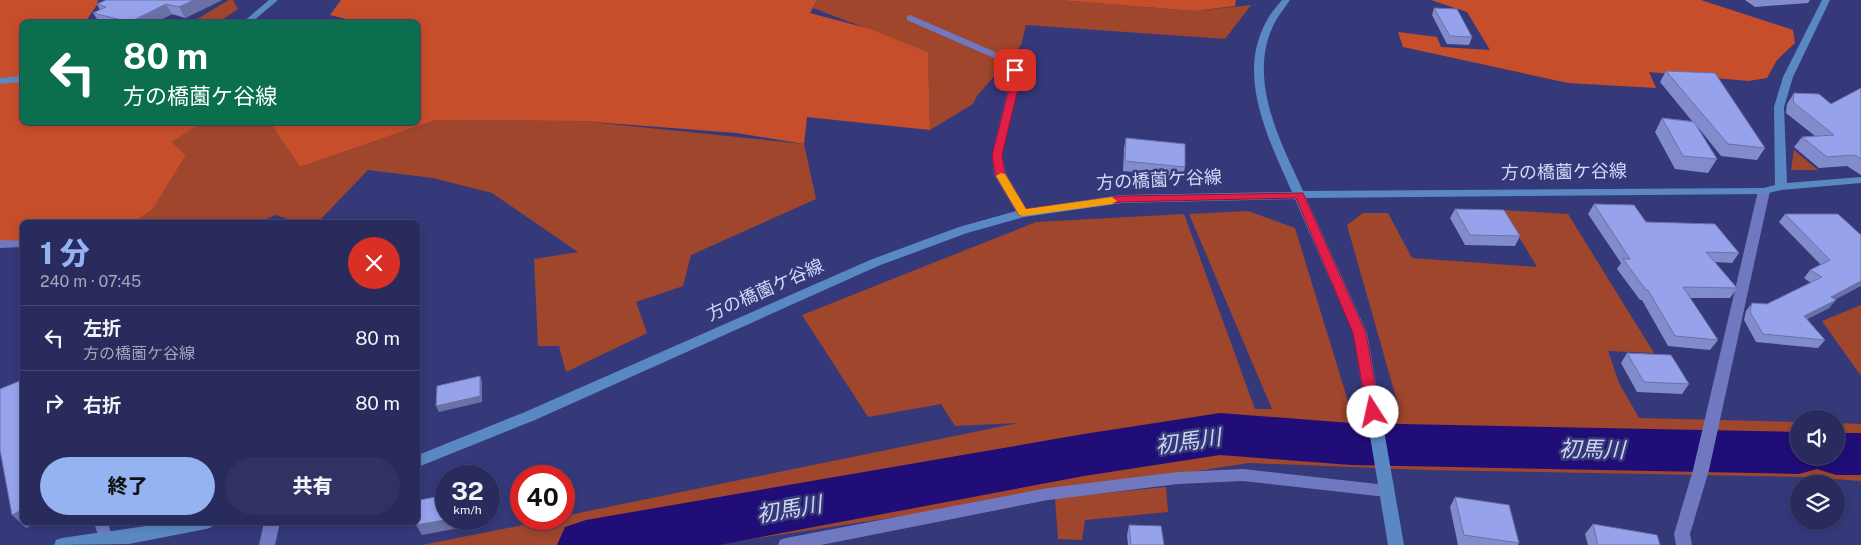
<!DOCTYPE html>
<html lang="ja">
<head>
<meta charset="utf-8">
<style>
  body { margin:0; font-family:"Public Sans","Noto Sans JP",sans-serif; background:#303362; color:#f1f3f6; height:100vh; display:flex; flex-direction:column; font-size:19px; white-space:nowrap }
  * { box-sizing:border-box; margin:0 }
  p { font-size:16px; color:#a5a7bb }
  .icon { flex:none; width:28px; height:28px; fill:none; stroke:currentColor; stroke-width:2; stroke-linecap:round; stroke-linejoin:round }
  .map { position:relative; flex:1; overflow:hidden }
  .sheet { position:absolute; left:20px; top:220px; width:400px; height:305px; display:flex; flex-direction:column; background:#282b5c; border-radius:8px; box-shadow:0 2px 8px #0003,0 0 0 1px #444772 }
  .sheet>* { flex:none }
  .top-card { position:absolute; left:20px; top:20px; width:400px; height:105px; border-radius:8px; box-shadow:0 2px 8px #0003,0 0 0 1px #444772; background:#0b6e4f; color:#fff; overflow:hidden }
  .tools { position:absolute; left:1790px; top:410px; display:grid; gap:10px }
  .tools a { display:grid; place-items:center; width:55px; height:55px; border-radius:50%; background:#282b5c; box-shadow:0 2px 8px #0003,0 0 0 1px #444772; font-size:25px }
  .speed { position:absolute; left:435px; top:465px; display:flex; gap:10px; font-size:25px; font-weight:700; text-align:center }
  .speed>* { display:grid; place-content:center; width:65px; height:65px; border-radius:50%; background:#282b5c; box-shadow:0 2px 8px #0003,0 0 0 1px #444772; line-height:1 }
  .speed small { font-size:12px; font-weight:400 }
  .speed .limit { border:8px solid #d22; background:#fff; color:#111 }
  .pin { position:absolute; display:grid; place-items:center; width:42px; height:42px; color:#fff; margin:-21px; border-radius:10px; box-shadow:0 2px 8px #0006 }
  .me { position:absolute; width:55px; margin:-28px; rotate:350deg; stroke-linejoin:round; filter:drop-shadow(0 0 4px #0008) }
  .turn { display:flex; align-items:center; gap:18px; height:105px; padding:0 20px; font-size:22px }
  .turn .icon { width:65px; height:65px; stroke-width:2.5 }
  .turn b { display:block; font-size:35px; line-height:42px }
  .round { display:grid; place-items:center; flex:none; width:52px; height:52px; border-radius:26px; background:#303362 }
  .overview { display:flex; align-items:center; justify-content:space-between; height:85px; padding:0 20px }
  h1 { font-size:30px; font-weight:800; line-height:38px; color:#95b2f1 }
  .cta { display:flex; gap:10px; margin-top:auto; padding:10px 20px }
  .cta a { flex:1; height:58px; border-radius:30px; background:#95b2f1; color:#111; font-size:20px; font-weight:800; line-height:58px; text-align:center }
  .cta a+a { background:#303362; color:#f1f3f6 }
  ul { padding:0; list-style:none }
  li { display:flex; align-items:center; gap:15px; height:65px; padding:0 20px; border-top:1px solid #444772 }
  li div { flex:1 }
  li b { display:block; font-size:19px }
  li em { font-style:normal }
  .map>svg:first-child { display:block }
  .green { fill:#a0462c }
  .forest { fill:#c74e2a }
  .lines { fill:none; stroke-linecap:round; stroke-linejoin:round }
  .river { fill:#200d78; fill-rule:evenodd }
  .lane { fill:#7079c0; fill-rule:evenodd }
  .street { fill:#7079c0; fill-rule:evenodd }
  .secondary { fill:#5a88c3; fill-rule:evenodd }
  .wall { fill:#828bcc }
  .shaded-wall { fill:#6a71a6 }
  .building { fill:#97a2ed; stroke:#6a71a6 }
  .route { fill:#e11d48; stroke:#92132f }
  .slow { fill:#f59e0b }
  .labels { text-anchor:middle; stroke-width:5; stroke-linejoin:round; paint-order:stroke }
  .street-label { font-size:18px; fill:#d4d9f9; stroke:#35397a }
  .near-water-label { font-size:22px; font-style:italic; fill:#cfd4ef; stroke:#35397a }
</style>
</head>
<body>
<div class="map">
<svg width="1861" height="545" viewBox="0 0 1861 545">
  <rect width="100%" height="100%" fill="#35397a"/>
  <path class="green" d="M229,0H233L238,9L219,22H192Z
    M817,0H1058L1195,11L1251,5L1225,39L1026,25L1021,45L977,96L973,104L930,130L928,52L813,8Z
    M436,120L581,121L804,144L816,199L691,255L683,286L636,302L647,333L566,372L559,346H538L534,259L578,252L492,193L433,178L368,170L318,222H298L275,215L260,222H134L153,209L186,155L172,142L201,122L270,123L300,167Z
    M1794,150L1818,170H1791Z
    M1503,210L1568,214L1654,353L1608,351L1619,383L1639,418L1799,422V456H1836V423L1861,424V481L1807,477L1427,470L1249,463L713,545H422L553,519H564V516L1018,423L955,426L941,404L868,417L802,315L1036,222L1184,214L1255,409H1272L1189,214L1248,211L1295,228L1351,411L1400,412L1347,225L1363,213H1388L1412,258L1537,267Z
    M1861,305V376L1822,321Z
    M1166,487L1168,512L1085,520L1082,540L1058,539L1055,498Z"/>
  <path class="forest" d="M0,0H98L97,5L85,22H22V122L201,123L172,142L186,155L153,209L134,222H22V242L0,247Z
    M341,0H817L810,13L870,29L928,52L930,130L807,117L804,144L737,133L581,121L436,120L300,167L270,123L418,122V22H358L330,15Z
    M1058,0H1236L1235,6L1195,11Z
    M1431,0H1701L1793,30L1795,43L1777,60L1767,78L1748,81L1649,72L1656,88L1568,83L1403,47L1398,32L1437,37L1441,47L1490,50L1467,12Z"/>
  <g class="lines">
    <path class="river" d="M1220,413L1351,423L1799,432V456H1836V433H1861V475H1836L1817,469L1799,474L1351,465L1220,455L1084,476L719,545H557L565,527L586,520L1084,434Z"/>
    <path class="lane" d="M0,240L22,241V247L0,248Z
      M94,522H108L112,538L110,542L105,544L100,542Z"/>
    <path class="street" d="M910,15L1009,58L1020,71V81L1002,155L1006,174L1029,213L1027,216H1019L1017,213L994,174L992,155L1010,81V71L1003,62L907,20V16Z
      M1764,188L1770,191L1709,470L1690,534L1692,545H1676L1674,534L1693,470L1758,191Z
      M1243,469L1386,485L1391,487L1394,491L1391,495L1386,497L1243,481L1178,484L1048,500L821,545H778L780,540L786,538L1048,488L1178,472Z
      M264,522H280L275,545H259Z"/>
    <path class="secondary" d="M269,0H278L252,22H243Z
      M1282,0H1290C1285,7 1279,15 1275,22C1246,78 1280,140 1303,191L1764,188L1775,185L1774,107L1783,77L1822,0H1830L1793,77L1784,107L1787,183L1861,177V183L1781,190L1764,194L1306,198L1367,333L1404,545H1388L1353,333L1295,199L1122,203L1024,217L967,233L878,266L535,420L418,467V455L525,412L870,260L959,227L1023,209L1122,195L1292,192C1269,140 1236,77 1266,22C1270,14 1276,7 1282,0Z
      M22,76V82L0,84V78Z
      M169,522H214L212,527L206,529L129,544L54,545L56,540L62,538C98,532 133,529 169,522Z"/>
  </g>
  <path class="wall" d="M222,0L185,18L172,14L156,22H99L93,13L100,10L97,4Z
    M1745,0H1810L1808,3L1755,7Z
    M1434,8L1472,37L1469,45L1447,44L1432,15Z
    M1666,71L1765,148L1757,160L1721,156L1697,126L1717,159L1708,173L1675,169L1655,132L1662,118L1692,121L1660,82Z
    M1861,88V175L1847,166L1819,168L1794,147L1802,137L1815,136L1786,113L1787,104L1794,93L1831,104Z
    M1126,138L1185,167L1183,177L1123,171L1124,148Z
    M1594,204L1646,222L1739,253L1732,263L1715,262L1737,288L1730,298H1690L1718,340L1710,350L1668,346L1642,300H1640L1617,269L1621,263L1588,214Z
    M1455,209L1520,236L1515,246L1465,245L1450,218Z
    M1785,214H1838L1835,300L1829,308L1807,319L1825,340L1818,348L1756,342L1744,320L1746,311L1752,303L1767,304L1811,283L1804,278L1810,270L1821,265L1779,222Z
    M1627,353L1689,384L1682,394L1637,392L1621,363Z
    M1455,497L1519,543L1518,545H1458L1450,507Z
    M1593,524L1660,545H1588L1585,534Z
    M1129,525L1164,545H1128L1127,535Z"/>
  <path class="shaded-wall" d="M194,0H222L185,18L179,7Z
    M166,4L172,14L156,22H130Z
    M1861,281V286L1825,305L1836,300L1829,308L1798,324L1804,316L1831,297Z
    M480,376L482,382V402L439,412L436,406Z
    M22,510V522H40L26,528L12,515Z
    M450,519H480V524L422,535L416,525Z"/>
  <path class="building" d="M106,0H194L179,7L166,4L130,22L93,13L106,7L97,4Z
    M1434,8L1457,9L1472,37L1450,36Z
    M1666,71L1715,73L1765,148L1728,144Z
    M1861,88V159L1855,155L1827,157L1802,137L1834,135L1793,102L1794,93L1819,94L1831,104Z
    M1662,118L1694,122L1717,159L1683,156Z
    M1126,138L1185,144V167L1125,161Z
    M1594,204L1634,205L1646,222L1715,224L1739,253L1706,252L1737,288L1683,287L1718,340L1675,336L1648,290H1646L1623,259H1630Z
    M1455,209L1504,210L1520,236L1470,235Z
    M1785,214H1838L1861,235V281L1831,297L1836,300L1804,316L1825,340L1763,334L1750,312L1752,303L1767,304L1822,277L1810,270L1830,260Z
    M1627,353L1671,355L1689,384L1644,382Z
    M480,376V396L436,406L437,386Z
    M22,380V510L12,515L0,450V389Z
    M446,495V519H450L416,525L418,522L420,500Z
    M1455,497L1509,505L1519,543L1464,535Z
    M1593,524L1657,535L1660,545H1598Z
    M1129,525L1161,526L1164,545H1131Z"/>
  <path class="route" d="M1015,68L1020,70V81L1002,155L1005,174L1026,209L1122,196L1303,193L1366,333L1380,412L1378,416H1369L1367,412L1353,333L1296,198L1122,202L1019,215L995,174L992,155L1011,81V70Z"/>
  <path class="slow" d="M1001,173L1005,174L1026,209L1112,197L1117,201L1112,204L1023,216L1019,215L996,176Z"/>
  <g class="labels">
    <g class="street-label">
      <text transform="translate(1564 172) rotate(-1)" y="6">方の橋薗ケ谷線</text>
      <text transform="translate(1159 180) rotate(-3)" y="6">方の橋薗ケ谷線</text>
      <text transform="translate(765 290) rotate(-24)" y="6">方の橋薗ケ谷線</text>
    </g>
    <g class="near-water-label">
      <text transform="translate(1188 441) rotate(-8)" y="8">初馬川</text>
      <text transform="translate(1592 449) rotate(1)" y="8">初馬川</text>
      <text transform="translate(789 509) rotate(-10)" y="8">初馬川</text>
    </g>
  </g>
</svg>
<div class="tools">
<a><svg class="icon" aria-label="sound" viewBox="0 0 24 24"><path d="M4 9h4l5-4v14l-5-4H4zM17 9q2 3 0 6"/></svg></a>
<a><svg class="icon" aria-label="layers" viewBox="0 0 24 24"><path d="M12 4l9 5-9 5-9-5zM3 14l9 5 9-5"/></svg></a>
</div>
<div class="speed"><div>32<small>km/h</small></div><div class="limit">40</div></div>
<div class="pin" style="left:1015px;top:70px;background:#d93025"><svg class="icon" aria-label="arrive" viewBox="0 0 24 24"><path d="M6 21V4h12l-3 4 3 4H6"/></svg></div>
<svg class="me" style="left:1373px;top:412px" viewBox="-20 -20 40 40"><circle r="19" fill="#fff"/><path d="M0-13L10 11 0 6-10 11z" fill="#e11d48"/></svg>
<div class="top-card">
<div class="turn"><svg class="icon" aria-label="left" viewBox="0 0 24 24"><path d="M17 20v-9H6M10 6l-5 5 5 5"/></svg><div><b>80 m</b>方の橋薗ケ谷線</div></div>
</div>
<section class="sheet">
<div class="overview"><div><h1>1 分</h1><p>240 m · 07:45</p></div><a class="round" style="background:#d93025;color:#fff"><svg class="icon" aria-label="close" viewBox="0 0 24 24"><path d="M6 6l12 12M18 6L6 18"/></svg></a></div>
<ul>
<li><svg class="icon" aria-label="left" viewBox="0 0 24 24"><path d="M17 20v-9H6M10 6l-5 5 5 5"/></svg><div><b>左折</b><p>方の橋薗ケ谷線</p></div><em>80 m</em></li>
<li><svg class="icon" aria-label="right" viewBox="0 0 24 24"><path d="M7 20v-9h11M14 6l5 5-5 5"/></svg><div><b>右折</b></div><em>80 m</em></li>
</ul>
<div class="cta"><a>終了</a><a>共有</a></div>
</section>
</div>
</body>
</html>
